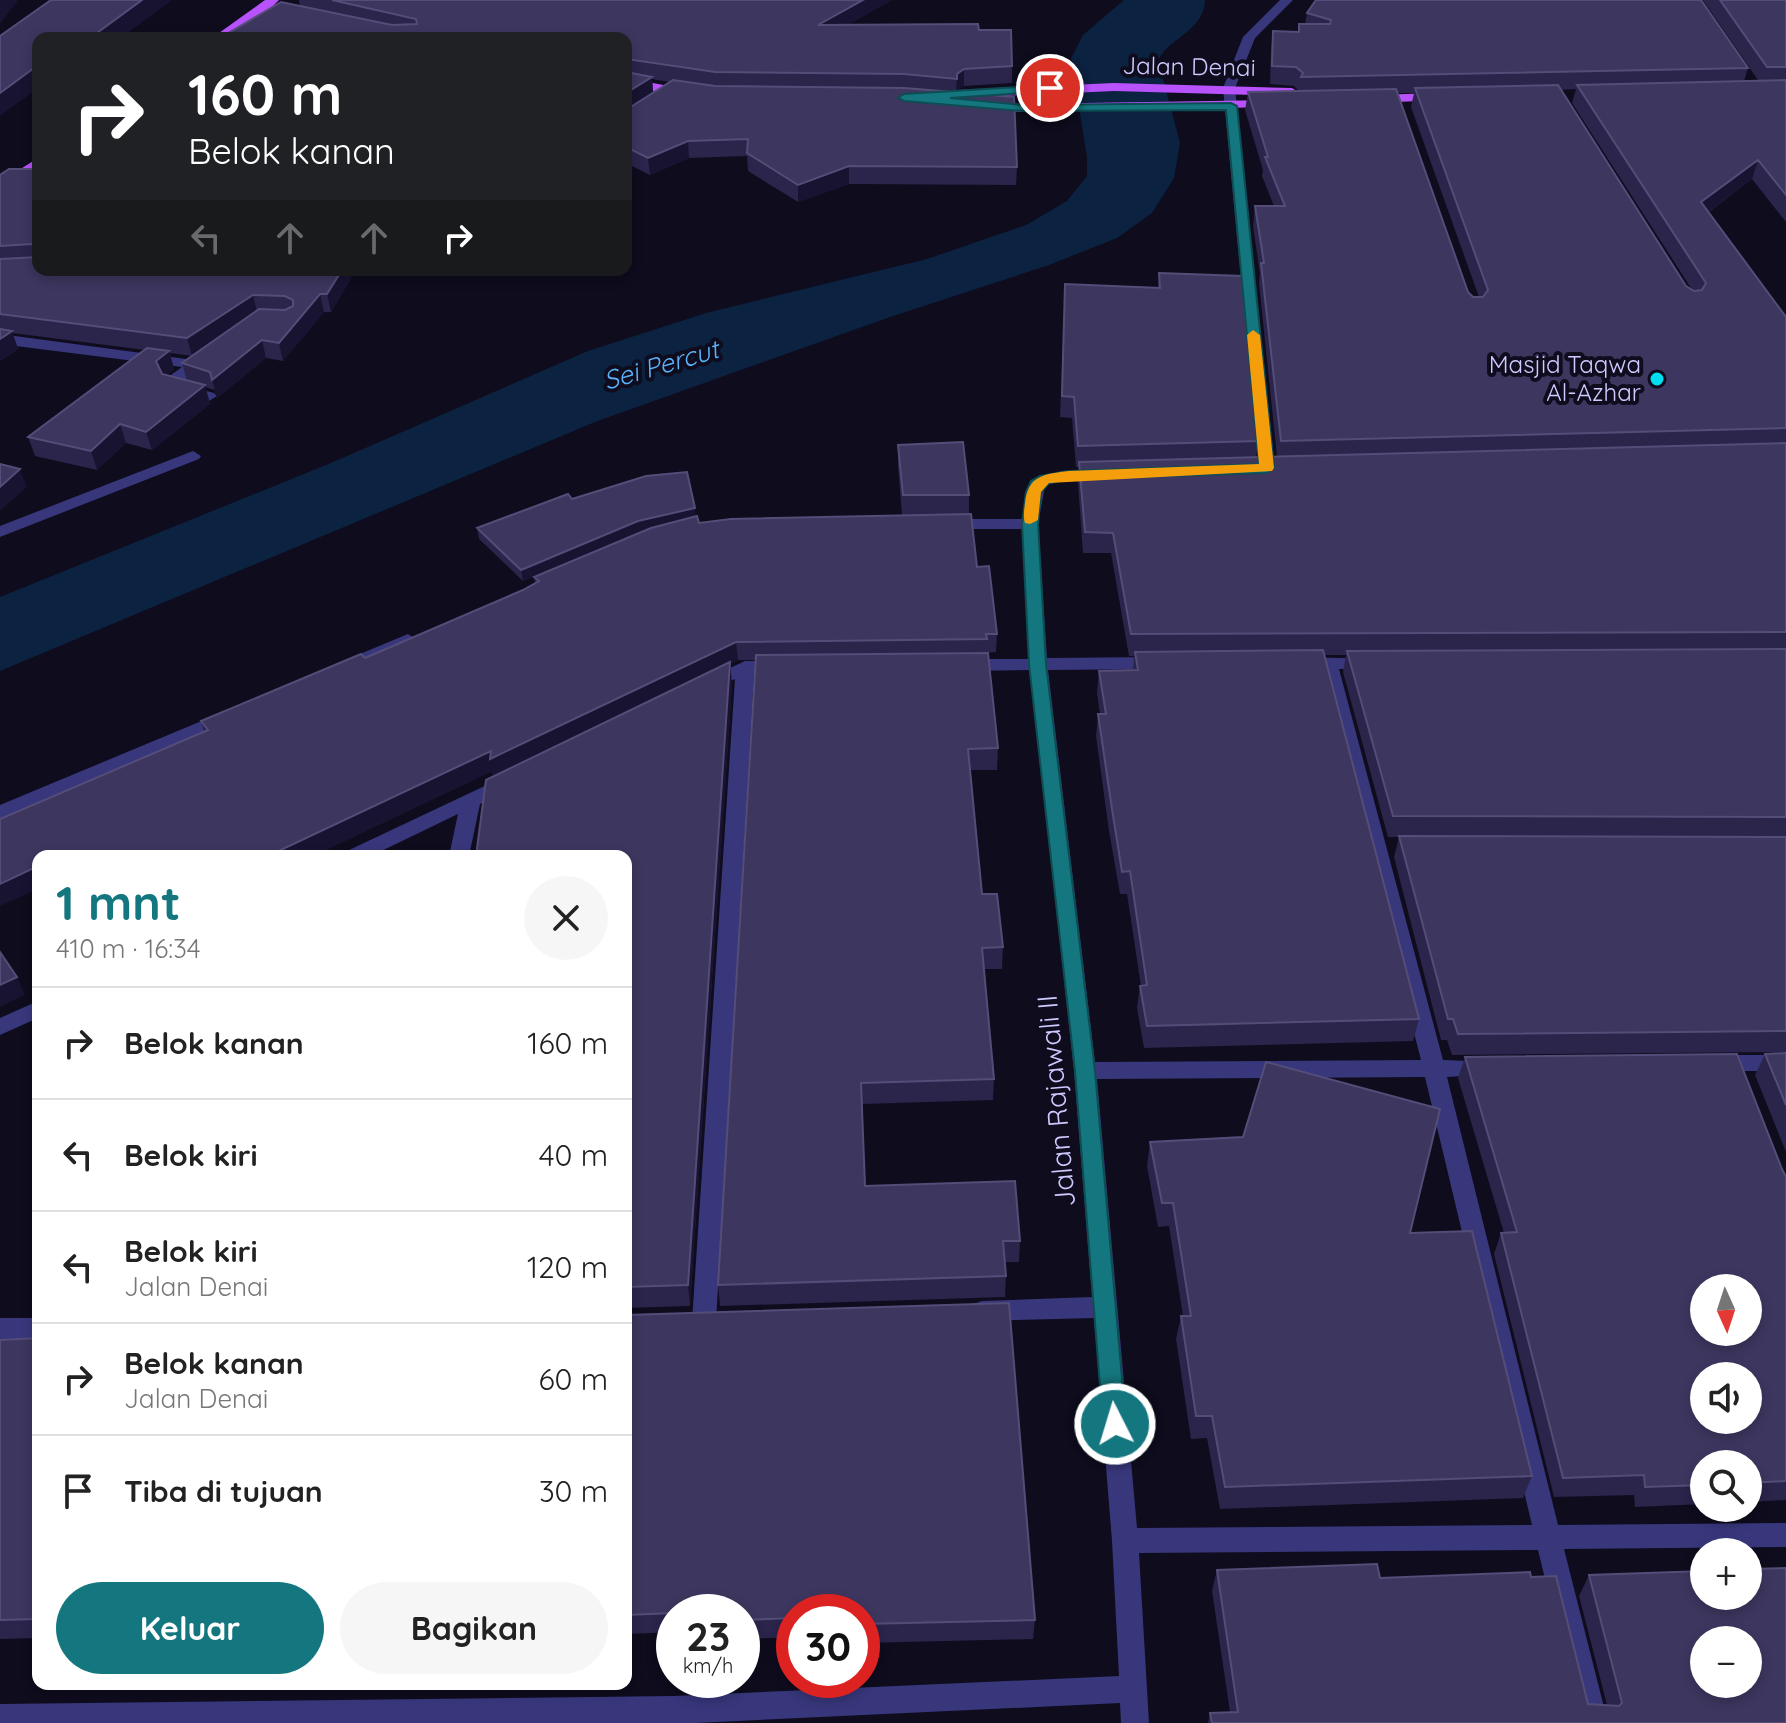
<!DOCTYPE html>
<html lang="id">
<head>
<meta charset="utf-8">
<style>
  body { margin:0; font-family:Quicksand,sans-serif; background:#f6f6f6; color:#222; height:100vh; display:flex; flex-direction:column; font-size:30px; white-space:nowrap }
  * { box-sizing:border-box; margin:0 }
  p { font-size:26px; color:#767676 }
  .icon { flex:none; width:44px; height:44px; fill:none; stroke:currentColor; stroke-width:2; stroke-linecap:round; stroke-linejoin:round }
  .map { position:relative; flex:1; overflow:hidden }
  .side { position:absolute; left:32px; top:850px; width:600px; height:840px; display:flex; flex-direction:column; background:#fff; border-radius:16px; box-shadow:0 4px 12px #0003 }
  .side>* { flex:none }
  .top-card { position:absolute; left:32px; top:32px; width:600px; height:244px; border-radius:16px; box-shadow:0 4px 12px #0003; background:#202124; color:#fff; overflow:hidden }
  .needle { width:52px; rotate:177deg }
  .fabs { position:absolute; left:1690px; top:1274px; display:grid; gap:16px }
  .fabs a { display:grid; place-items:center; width:72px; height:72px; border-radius:50%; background:#fff; box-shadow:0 4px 12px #0003; font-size:40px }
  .speed { position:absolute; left:656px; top:1594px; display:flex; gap:16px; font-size:40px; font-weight:700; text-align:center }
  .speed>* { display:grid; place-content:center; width:104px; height:104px; border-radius:50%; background:#fff; box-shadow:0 4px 12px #0003; line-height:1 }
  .speed small { font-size:20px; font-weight:400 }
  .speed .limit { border:12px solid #d22; background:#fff; color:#111 }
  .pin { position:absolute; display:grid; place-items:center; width:68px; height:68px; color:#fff; margin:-34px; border:4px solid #fff; border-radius:50%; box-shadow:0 2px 8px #0007 }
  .me { position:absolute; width:88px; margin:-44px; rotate:355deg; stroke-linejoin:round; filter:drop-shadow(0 0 6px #0008) }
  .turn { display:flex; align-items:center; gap:28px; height:168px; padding:0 24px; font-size:36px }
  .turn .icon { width:104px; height:104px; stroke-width:2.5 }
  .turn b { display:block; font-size:56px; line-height:68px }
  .lanes { display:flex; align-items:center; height:76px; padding:0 24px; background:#0003; justify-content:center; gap:40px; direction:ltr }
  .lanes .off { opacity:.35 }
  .round { display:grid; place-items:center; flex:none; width:84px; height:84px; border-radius:42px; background:#f6f6f6 }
  .head { display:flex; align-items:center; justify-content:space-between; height:136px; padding:0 24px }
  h1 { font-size:48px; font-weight:800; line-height:60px; color:#14777f }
  .primary-button { display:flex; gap:16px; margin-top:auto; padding:16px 24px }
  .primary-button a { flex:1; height:92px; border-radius:48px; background:#14777f; color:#fff; font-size:32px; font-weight:800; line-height:92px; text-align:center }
  .primary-button a+a { background:#f6f6f6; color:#222 }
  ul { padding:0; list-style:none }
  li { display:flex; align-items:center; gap:24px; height:112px; padding:0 24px; border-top:2px solid #e0e0e0 }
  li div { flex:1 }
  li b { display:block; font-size:30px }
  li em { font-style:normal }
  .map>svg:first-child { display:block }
  .water { fill:#0c2241 }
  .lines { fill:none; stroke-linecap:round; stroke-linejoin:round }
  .street { fill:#38377c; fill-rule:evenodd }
  .primary { fill:#b852fd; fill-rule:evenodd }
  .wall { fill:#2b244b; fill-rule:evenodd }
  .shaded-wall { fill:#181331 }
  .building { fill:#3d365f; stroke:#544d78; stroke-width:2; fill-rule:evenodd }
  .route { fill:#14777f; stroke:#0d4d53; stroke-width:2 }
  .slow { fill:#f59e0b }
  .poi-dot { fill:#03dff0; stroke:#0e0c1d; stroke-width:3 }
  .labels { text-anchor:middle; stroke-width:8; stroke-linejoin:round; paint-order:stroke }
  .far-street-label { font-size:24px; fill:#cec9fe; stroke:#0e0c1d }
  .far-poi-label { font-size:24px; fill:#cec9fe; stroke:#0e0c1d; text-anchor:end }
  .far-water-label { font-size:26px; font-style:italic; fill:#59b5fd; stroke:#0e0c1d }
  .street-label { font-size:28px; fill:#cec9fe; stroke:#0e0c1d }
</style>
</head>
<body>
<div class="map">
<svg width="1786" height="1723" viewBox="0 0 1786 1723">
  <rect width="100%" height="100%" fill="#0e0c1d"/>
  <path class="water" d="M1124,0H1205C1204,31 1171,36 1158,60L1180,143L1174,178L1152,213L1117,238L1049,265L890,317L595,422L0,671V597L331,463L588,351L706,313L927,259L1026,225L1067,201L1087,176V157L1071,58L1083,35Z"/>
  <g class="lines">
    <path class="street" d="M1280,0H1293L1255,38L1235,88L1275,468L1267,473L1259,468L1223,88L1243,37Z
      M0,334L201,361V367L180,384L214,393L217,396L209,401L168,390L164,380L182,367L0,344Z
      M193,451L201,456L199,459L0,537V526Z
      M1106,469L1114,474L1112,477L1061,481L1045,486L1038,524L1047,658L1158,657L1167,663L1158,669L1048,670L1095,1062L1421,1060L1321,669H1302L1293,663L1302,657L1376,659L1379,663L1370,669H1339L1443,1060L1494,1062L1497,1068L1494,1074L1447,1077L1558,1525L1786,1523V1547L1564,1549L1608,1723H1580L1538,1550L1139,1553L1149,1723H1121L1120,1703L695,1723H0V1704L674,1696L1119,1676L1112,1541L1094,1318L982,1321L973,1318L970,1311L973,1304L982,1301L1092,1297L1074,1071L1030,670L962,671L953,665L962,659H1029L1022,529H946L938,524L946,519H1023L1031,481L1061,471ZM1425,1077L1532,1525L1137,1528L1097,1079Z
      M408,634L417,640L414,644L348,672H336L333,668L336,664Z
      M745,661H782L791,667L782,673H754L716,1321L713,1328L704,1332L695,1328L692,1321L735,679L706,692L697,686L700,682Z
      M228,710L237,716L235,720L0,820V805Z
      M508,775L515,777L518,782L515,787L480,804L469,856H449L458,814L371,856H344L347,851Z
      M38,1001V1018L0,1035V1018Z
      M1714,1055H1786V1071H1714L1706,1069L1703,1063L1706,1057Z
      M0,1318H38V1340H0Z"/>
    <path class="primary" d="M265,0H279L273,6L301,14L295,18L265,11L226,38H212Z
      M626,78L685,89L691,93L685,97L626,86Z
      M1114,83L1292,88L1298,92L1292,96L1114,91L936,99L930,95L936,91Z
      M1440,93L1446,97L1444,100L1372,103L1366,99L1372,95Z
      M1272,100L1278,104L1277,107L1022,112L988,109L982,105L988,101L1022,104Z
      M38,158V168L0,192V182Z"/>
  </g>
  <path class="wall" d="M299,0H892L847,25L979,30L1012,66V83L964,86L956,90V93L1017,167L1016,185L849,184L798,202L748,171L747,156L689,158L650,175L626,163V38H220L300,6ZM652,79L670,82L653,92Z
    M1703,0H1786V222L1752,179L1709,212L1786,317V1052L1452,1055L1447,1040H1441L1394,857L1399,837H1388L1343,672L1346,655H1324L1419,1019L1413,1041L1144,1048L1137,1008L1140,986H1141L1127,894H1120L1109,831L1096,736L1098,714H1100L1097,693L1099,671L1133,670L1134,656H1129L1111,553H1083L1078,483L1079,467H1076L1072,418L1060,417L1065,284L1158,287L1159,273L1259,441L1256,457H1277L1259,283L1260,274L1253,226L1255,206H1274L1262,176L1263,170L1245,110L1248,92L1299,91L1294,86L1270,84L1271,49L1273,31L1298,32L1299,24H1305L1307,13L1748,68L1744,81L1758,80ZM1576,89L1572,103L1691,288L1686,286L1560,90ZM1398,93H1414L1411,107L1479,297H1473L1468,292Z
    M38,169V270H356L331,312H324L283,361L266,358L217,398L215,390L205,387L210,404L152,450L126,443L97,470L35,456L28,437L145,350L12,333L18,349L0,361V175ZM170,353L192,356L182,363L187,381L166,375L174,369Z
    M898,445L969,495V514L977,567L997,634L996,652L986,653L998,748L997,770H970L982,894L1003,947L1002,969H984L994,1079L993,1100L862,1104L865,1186L1020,1241L1019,1262H1005L1006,1276L1005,1297L720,1306L718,1285L755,660H738L730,664L732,684L690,1306L626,1308V856L493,776L492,771L313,856H38L204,732L201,721L365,658L523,590L535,583L534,577L639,532L523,581L479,539L477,528L572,499L695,508V517L699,523L902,515L898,466Z
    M1786,1053V1152L1755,1075L1765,1054Z
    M1465,1057L1782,1169L1786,1177V1500L1748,1502V1464H1704V1504L1635,1507L1634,1495L1554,1497L1494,1254L1501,1233H1504L1458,1078Z
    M1150,1142L1410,1233L1532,1476L1523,1498L1220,1509L1207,1438L1191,1439L1176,1339L1181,1316H1183L1169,1226L1158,1227L1147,1166Z
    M626,1315L1035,1620L1033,1639L862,1643V1612H794V1637L745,1639V1643H742V1612H674V1632L626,1634Z
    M38,1338V1638L0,1639V1340Z
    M1217,1570L1380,1578L1588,1704L1607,1705L1579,1596L1589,1575L1786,1723H1208L1210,1713L1230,1712L1212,1591Z"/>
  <path class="shaded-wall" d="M0,0H18L0,24Z
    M142,0H172L121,38H90Z
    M863,0H892L818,42V25Z
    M38,65V88L0,116V93Z
    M964,69V86L956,90L957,74Z
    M652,77L653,93L626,110V93Z
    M688,141L689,158L650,175L648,158Z
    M1758,160L1752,179L1696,221L1701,202Z
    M849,166V184L798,202V185Z
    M342,270H356L331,312L327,294Z
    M320,294L324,312L283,361L279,343Z
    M253,295L257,312L192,356L187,338Z
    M12,331L18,349L0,361V339Z
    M262,340L266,358L217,398L212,380Z
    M169,351L174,369L161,379L156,361Z
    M205,385L210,404L152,450L146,432Z
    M120,424L126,443L97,470L91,451Z
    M20,469L27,487L0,511V487Z
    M695,508L696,519L639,532L523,581L521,570L638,521Z
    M736,642L738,660L730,664L732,684L690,1306L688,1285L494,777L492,771L313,856H268L491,751Z
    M38,866V889L0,906V884Z
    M17,977L25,995L0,1007V985Z"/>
  <path class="building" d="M51,0H142L90,38H38V65L0,93V36Z
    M332,0H863L818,25L978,24L979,30H1011L1012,66L964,69L957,74V79L904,74L715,72L626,59V38H220L281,2L392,25L417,24L416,19Z
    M1316,0H1701L1748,68L1301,77L1303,73L1296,67L1272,66L1273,31L1299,32V24H1330L1331,20L1307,13Z
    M1720,0H1786V67H1767Z
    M626,72L652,77L626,93Z
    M673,80L715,86L904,88L1014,97L1017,167L849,166L798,185L747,153L748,139L688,141L648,158L626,147V110Z
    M1786,80V195L1758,160L1701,202L1786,317V428L1281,441L1261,263H1264L1255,206H1285L1265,157H1268L1248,92L1396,89L1468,292L1473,297H1483L1488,290L1415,88L1558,85L1686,286L1694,291L1702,290L1706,283L1577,85Z
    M9,169H38V250L32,244L0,246V175Z
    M38,257V270H342L327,294H320L279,343L262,340L212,380L210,372L182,363L259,309L285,310L293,306V300L285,296L253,295L187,338L0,314V259Z
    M1159,273L1243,276L1259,441L1078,446L1074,397L1062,396L1065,284L1160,288Z
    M0,329L12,331L0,339Z
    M147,348L169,351L156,361L162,374L205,385L146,432L120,424L91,451L28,437Z
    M963,442L969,495H903L898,445Z
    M1786,443V632L1131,634L1113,533L1085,532L1079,462Z
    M0,464L20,469L0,487Z
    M687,472L695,508L638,521L521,570L477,528L568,494L572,499L646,476Z
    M971,514L977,567L989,566L997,634H986L987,639L736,642L490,759L491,751L268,856H73L70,852L61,856H38V866L0,884V819L208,730L201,721L361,654L365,658L523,590L539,581L534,577L651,528L697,516L699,523L731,519Z
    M1786,649V817L1393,816L1347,651Z
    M1323,650L1419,1019L1147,1026L1140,986L1147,985L1130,871L1122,872L1112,809L1098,714H1106L1099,671L1138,670L1135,652Z
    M988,653L998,748L968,749L982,894H997L1003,947L982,948L994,1079L861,1083L865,1186L1015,1181L1020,1241H1003L1006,1276L718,1285L756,655Z
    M730,662L688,1285L626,1287V856H476L486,780Z
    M1399,836L1786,837V1031L1458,1034L1453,1019H1448Z
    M0,952L17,977L0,985Z
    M1786,1053V1105L1765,1054Z
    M1737,1054L1782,1169L1786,1177V1481L1748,1483V1464H1704V1485L1645,1487L1644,1475L1563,1478L1501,1233L1517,1232L1465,1057ZM1704,1288H1748V1332H1704ZM1704,1376H1748V1420H1704Z
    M1266,1062L1440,1109L1410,1233L1472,1231L1532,1476L1225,1487L1212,1416H1196L1181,1316H1191L1173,1203H1162L1150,1142L1243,1137Z
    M1009,1303L1035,1620L862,1624V1612H794V1618L742,1620V1624V1612H674V1613L626,1615V1315Z
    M38,1338V1619L0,1620V1340Z
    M1377,1564L1380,1578L1530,1572L1531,1577L1556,1576L1588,1704L1619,1706L1622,1703L1589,1575L1704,1571V1596H1748V1569L1786,1568V1723H1212L1210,1713L1238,1712L1217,1570ZM1704,1640H1748V1684H1704Z"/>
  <path class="route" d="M1050,85L1055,88L1054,91L950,98L1022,105L1231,103L1237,106L1274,468L1267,473L1069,479L1049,483L1041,492L1038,524L1046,664L1095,1071L1126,1424L1123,1432L1115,1435L1107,1432L1103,1424L1075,1071L1029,664L1022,524L1026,492L1031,481L1040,476L1069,471L1259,464L1226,110L1022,111L904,101L898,98L904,94Z"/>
  <path class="slow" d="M1253,330L1260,335L1274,468L1272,471L1049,483L1041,492L1038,520L1030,524L1025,523C1023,516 1024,511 1025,503C1028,475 1045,474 1069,471L1259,464L1247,335Z"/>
  <circle class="poi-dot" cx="1657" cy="379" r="8"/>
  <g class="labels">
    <g class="far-street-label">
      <text transform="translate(1189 67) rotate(1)" y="8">Jalan Denai</text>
    </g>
    <g class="far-poi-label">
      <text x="1641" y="373">Masjid Taqwa<tspan x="1641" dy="28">Al-Azhar</tspan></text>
    </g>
    <g class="far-water-label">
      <text transform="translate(661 365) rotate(-16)" y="9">Sei Percut</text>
    </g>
    <g class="street-label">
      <text transform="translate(1056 1101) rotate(-95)" y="10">Jalan Rajawali II</text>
    </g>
  </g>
</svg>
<div class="fabs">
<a><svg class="needle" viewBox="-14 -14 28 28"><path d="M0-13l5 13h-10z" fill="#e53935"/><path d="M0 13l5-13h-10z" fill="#767676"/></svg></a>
<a><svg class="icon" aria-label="sound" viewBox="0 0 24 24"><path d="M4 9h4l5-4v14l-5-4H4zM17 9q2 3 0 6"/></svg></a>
<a><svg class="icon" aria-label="search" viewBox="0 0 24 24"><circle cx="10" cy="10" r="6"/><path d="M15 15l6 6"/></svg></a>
<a>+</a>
<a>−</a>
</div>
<div class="speed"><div>23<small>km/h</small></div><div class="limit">30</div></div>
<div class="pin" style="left:1050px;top:88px;background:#d93025"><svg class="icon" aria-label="arrive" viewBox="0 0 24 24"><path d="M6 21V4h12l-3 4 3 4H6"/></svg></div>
<svg class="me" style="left:1115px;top:1424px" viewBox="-20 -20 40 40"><circle r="17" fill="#14777f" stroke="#fff" stroke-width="3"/><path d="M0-11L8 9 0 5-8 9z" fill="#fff"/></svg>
<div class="top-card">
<div class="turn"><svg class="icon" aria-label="right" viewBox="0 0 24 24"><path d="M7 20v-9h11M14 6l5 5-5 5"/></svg><div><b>160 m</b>Belok kanan</div></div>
<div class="lanes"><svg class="icon off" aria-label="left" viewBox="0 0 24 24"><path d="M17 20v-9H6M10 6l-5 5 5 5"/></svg><svg class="icon off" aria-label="ahead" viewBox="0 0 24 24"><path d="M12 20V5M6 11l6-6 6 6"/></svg><svg class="icon off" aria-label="ahead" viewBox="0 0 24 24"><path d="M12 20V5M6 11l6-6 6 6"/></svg><svg class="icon" aria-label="right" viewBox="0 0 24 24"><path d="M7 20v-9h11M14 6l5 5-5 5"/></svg></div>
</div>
<section class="side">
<div class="head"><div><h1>1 mnt</h1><p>410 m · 16:34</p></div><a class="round"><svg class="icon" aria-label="close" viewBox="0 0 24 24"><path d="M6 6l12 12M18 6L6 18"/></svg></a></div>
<ul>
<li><svg class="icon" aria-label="right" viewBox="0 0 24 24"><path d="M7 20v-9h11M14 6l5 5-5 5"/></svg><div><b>Belok kanan</b></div><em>160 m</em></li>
<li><svg class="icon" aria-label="left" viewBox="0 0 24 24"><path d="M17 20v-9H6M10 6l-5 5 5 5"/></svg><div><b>Belok kiri</b></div><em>40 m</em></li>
<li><svg class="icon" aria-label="left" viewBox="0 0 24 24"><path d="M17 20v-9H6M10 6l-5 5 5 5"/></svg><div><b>Belok kiri</b><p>Jalan Denai</p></div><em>120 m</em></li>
<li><svg class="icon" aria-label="right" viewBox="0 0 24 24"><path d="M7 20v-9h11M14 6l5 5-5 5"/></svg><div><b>Belok kanan</b><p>Jalan Denai</p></div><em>60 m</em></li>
<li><svg class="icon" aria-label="arrive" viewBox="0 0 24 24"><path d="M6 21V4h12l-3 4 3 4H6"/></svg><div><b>Tiba di tujuan</b></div><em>30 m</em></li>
</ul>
<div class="primary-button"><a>Keluar</a><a>Bagikan</a></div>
</section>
</div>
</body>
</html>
